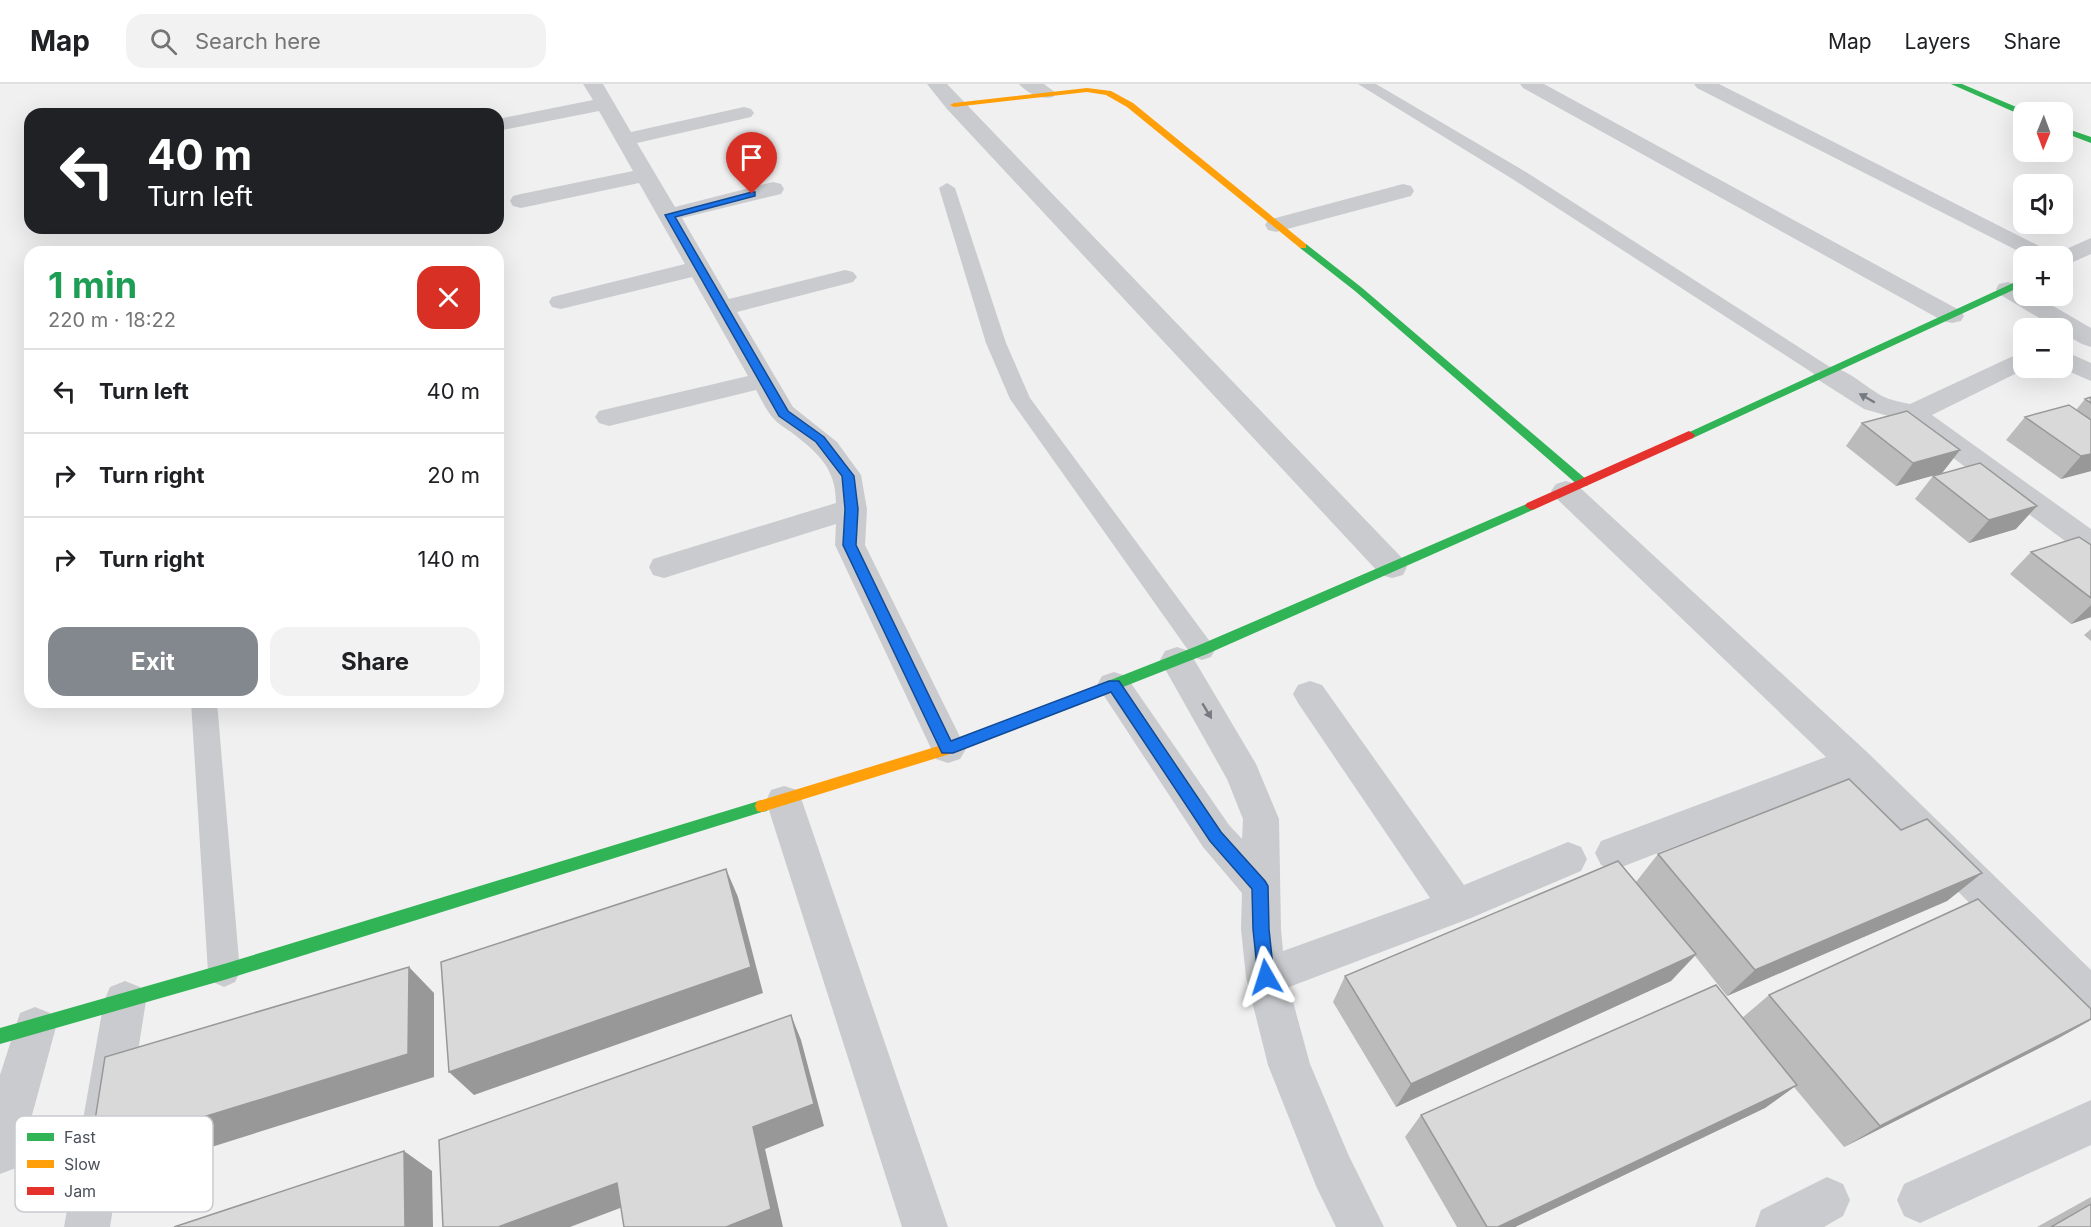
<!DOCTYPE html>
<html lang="en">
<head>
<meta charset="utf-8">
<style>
  body { margin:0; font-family:Inter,sans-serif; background:#f2f2f2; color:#202124; height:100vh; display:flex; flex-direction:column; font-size:22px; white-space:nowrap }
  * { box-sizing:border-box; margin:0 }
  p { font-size:20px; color:#757577 }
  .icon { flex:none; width:33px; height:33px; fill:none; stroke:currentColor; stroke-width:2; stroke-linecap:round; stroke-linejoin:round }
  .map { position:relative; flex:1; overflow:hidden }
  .details { position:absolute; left:24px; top:162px; width:480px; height:462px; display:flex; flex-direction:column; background:#fff; border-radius:18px; box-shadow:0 6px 24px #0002 }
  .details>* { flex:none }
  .guide { position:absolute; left:24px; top:24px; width:480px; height:126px; border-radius:18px; box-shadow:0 6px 24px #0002; background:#202124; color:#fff; overflow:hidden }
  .needle { width:39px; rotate:181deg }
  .fabs { position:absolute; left:2013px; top:18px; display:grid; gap:12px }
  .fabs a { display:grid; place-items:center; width:60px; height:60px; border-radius:12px; background:#fff; box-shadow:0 6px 24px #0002; font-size:30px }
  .pin { position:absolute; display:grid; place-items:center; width:51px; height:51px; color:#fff; margin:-62px -26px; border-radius:50% 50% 50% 0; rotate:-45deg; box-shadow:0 0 6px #0007 }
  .pin .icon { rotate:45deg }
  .me { position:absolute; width:66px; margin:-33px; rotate:354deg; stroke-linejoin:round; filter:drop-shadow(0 0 4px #0008) }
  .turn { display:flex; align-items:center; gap:21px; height:126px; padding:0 24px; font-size:27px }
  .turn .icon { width:78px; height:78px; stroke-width:2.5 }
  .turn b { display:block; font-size:42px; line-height:51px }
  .round { display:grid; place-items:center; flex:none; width:63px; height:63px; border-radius:18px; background:#f2f2f2 }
  .summary { display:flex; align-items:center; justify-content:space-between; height:102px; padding:0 24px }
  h1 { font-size:36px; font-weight:700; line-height:45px; color:#1e9e55 }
  .button { display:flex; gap:12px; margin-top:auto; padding:12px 24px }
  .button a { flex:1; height:69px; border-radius:18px; background:#83888e; color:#fff; font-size:24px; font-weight:700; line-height:69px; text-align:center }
  .button a+a { background:#f2f2f2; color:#202124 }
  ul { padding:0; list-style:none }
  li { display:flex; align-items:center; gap:18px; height:84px; padding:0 24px; border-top:2px solid #e0e0e0 }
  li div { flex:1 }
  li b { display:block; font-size:22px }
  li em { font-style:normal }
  header { display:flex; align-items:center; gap:36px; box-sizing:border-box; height:84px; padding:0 30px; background:#fff; border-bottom:2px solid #e0e0e0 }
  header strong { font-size:28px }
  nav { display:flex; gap:33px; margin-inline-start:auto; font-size:21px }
  .search { width:420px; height:54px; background:#f2f2f2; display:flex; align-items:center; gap:15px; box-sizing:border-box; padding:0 21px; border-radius:18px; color:#757577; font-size:22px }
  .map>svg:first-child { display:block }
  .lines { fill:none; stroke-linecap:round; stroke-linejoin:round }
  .lane { fill:#cacbce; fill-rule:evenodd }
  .street { fill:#cacbce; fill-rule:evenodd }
  .fast { fill:#30b455; fill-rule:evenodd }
  .slow { fill:#ff9f0a; fill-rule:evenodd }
  .jam { fill:#e5322d; fill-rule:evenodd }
  .wall { fill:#bbb }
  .shaded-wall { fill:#989899 }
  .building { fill:#d9d9da; stroke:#989899; stroke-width:1.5 }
  .oneway { fill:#767b83 }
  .route { fill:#1a73e8; stroke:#114b97; stroke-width:1.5 }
  .key { fill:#fff; stroke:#c8cace; stroke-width:1.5 }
  .key-label { font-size:16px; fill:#49505a }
</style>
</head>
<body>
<header>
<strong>Map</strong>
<div class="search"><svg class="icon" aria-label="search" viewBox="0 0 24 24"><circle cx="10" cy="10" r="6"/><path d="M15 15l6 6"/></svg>Search here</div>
<nav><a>Map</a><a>Layers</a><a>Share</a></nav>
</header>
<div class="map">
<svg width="2091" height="1143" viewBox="0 0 2091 1143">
  <rect width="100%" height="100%" fill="#f0f0f0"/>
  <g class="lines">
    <path class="lane" d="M1358,0H1376L1526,88L1833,285L1836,289L1833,293L1826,295L1819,293L1514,96Z
      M947,99L955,104L1006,259L1030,314L1211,559L1215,566L1211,573L1202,576L1193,573L1010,315L986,259L939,104Z
      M191,618H217L240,888L235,898L224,903L213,898L208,888Z"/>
    <path class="street" d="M583,0H603L631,48L744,23L751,25L754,29L751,33L637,59L675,123L773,98L781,100L784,105L781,110L682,134L729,215L845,186L853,188L857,193L853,198L737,228L793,323L837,358L861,391L867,425L865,461L966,665L960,675L948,679L936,675L835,461L836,440L664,494L653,491L649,483L653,475L836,419C836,384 818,369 791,348C785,344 778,340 773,334C766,326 761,315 756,306L609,342L599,339L595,333L599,327L748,292L692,193L561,225L552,223L549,218L552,213L685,180L639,99L521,124L513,122L510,117L513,112L521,110L633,87L599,27L498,47V35L593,16Z
      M927,0H947L1403,475L1407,483L1403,491L1392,494L1381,491L947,25Z
      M1019,0H1044L1056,9L1053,13C1041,16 1027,9 1019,0Z
      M1520,0H1544L1961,227L1964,232L1961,237L1952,239L1943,237L1523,4Z
      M1694,0H1719L2055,170L2091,154V170L2062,183V172H2028L1697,4Z
      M1403,100L1411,102L1414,107L1411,112L1276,148L1268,146L1265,141L1268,136Z
      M2008,198L2024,204V212H2036L2091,244V263L2082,260L2062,249V244H2056L1999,210L1996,205L1999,200Z
      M2062,266L2091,279V297L2061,284H2062Z
      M2024,267V284H2027L1932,331L2091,445V471L2080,468L1902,336L1864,325L1817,295L1813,289L1817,283C1840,277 1862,301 1882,312C1890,316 1900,318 1910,320Z
      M1566,397L1576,400L1867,668L2091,886V934L2076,928L1848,695L1614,786L1601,781L1595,769L1601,757L1826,673L1556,414L1551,407L1556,400Z
      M1177,563L1189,567L1256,680L1279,735L1281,845L1283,867L1430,814L1298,619L1293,610L1298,601L1310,597L1322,601L1464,801L1568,758L1581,763L1587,775L1581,787L1471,834L1289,903L1310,980L1348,1070L1384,1143H1336L1316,1102L1268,981L1246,893L1241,845L1242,809L1203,763L1097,601L1102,592L1114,588L1126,592L1229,741L1242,755L1243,735L1227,695L1160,576L1165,567Z
      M784,702L797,706L802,717L948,1143H902L766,717L771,706Z
      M125,897L140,903L146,917L110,1143H64L104,917L110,903Z
      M35,923L50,929L56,943L22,1068L16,1084L0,1090V991L20,929Z
      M2091,1016V1061L1920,1139L1904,1132L1897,1116L1904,1100Z
      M1827,1093L1843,1100L1850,1116L1843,1132L1824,1143H1755L1761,1126Z"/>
    <path class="fast" d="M1951,0H1962L2028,28L2021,31Z
      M2062,43L2091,53V59L2062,48Z
      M1300,160H1306L1361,203L1587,396L1589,399L1587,402H1579L1355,207L1300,164Z
      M2024,194V201L1693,354L1689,355L1683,351Z
      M1531,418L1535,419L1537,422L1535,425L1207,570L1067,625H1057L1055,621L1057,617L1197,562Z
      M762,716L767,717L769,722L767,727L762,728L224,896L0,960V944L224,880Z"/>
    <path class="slow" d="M1087,4L1111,7L1133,19L1306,160V164H1300L1127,23L1106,11L1087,8L954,23L950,21L954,19Z
      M1062,615L1067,617L1069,621L1067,625L953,669L762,728L757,727L755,722L757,717L762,716L945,660Z"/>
    <path class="jam" d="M1689,347L1695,351L1693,354L1535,425L1531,426L1525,422L1527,419Z"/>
  </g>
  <path class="wall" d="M2091,313V387L2061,395L2006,356L2025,333L2076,326L2085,315Z
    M1862,339L1960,366L1942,389L1896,402L1846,362Z
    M1933,392L2016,445L1969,459L1915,415Z
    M2091,461V533L2071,540L2010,490L2031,468Z
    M2091,545V557L2084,551Z
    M1901,746L1982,789L1947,817L1727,912L1695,872L1671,897L1396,1023L1333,918L1345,892L1636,798L1658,770Z
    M1769,911L2091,936L2055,956L1844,1063L1794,1003L1765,1024L1515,1143H1457L1405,1053L1421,1031L1742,934Z
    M2091,1113V1143H2037Z"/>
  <path class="shaded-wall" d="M1960,366L1942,389L1896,402L1913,379Z
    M2091,370V387L2061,395L2081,372Z
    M2037,422L2016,445L1969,459L1989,436Z
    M2091,521V533L2071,540Z
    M726,785L738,813L763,909L474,1011L449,988Z
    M1982,789L1947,817L1727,912L1755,886Z
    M1696,870L1671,897L1396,1023L1411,1000Z
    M409,883L434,909V993L132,1088L90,1068Z
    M791,931L801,956L824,1042L765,1065L783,1143H726L753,1043Z
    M2091,936L2055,956L1844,1063L1880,1042Z
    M1797,1001L1765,1024L1515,1143H1498Z
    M404,1067L432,1087L433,1143H405Z
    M617,1099L636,1118L570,1143H498Z"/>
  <path class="building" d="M2091,313V319L2085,315Z
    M2069,321L2091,336V370L2081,372L2025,333Z
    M1907,327L1960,366L1913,379L1862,339Z
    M1980,379L2037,422L1989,436L1933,392Z
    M2079,453L2091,461V514L2031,468Z
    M1849,695L1901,746L1927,735L1982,789L1755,886L1658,770Z
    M1618,777L1696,870L1411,1000L1345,892Z
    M726,785L751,883L449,988L441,878Z
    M1978,815L2091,925V935L1880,1042L1769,911Z
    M409,883L408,970L90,1068L105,973Z
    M1716,901L1797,1001L1498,1143H1487L1421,1031Z
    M791,931L814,1020L753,1043L771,1125L726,1143H624L617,1099L498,1143H443L439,1056Z
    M404,1067L405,1143H174Z
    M2091,1120V1143H2051Z"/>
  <defs><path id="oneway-solid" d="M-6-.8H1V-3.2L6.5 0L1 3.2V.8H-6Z" transform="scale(1.5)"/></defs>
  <g class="oneway">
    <use href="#oneway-solid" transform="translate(1867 314) rotate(-150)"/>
    <use href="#oneway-solid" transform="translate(1207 627) rotate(59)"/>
  </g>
  <path class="route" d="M752,108H755V112L675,133L788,327L824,353L854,392L858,425L856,461L951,657L1109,597H1119L1221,748L1265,797L1268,802L1269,845L1274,893L1272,899L1266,901L1260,899L1258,893L1253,845L1252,805L1210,757L1111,608L953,669H942L843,461L845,425L842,392L816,358L779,332L665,131Z"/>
  <rect x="15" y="1032" width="198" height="96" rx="9" class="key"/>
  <rect x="27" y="1049" width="27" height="8" fill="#30b455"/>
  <rect x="27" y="1076" width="27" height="8" fill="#ff9f0a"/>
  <rect x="27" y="1103" width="27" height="8" fill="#e5322d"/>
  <g class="key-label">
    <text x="64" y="1059">Fast</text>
    <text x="64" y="1086">Slow</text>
    <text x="64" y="1113">Jam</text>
  </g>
</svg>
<div class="fabs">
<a><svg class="needle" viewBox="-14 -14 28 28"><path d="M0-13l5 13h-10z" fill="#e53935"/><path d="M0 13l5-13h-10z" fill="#757577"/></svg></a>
<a><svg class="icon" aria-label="sound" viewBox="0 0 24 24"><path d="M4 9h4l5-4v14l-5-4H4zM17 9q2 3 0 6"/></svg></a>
<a>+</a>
<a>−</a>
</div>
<div class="pin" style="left:752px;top:110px;background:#d93025"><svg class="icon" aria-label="arrive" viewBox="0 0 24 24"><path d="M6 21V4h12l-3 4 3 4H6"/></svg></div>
<svg class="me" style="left:1266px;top:893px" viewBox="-20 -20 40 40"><path d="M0-17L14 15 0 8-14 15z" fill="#1a73e8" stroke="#fff" stroke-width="4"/></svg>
<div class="guide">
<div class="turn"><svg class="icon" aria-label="left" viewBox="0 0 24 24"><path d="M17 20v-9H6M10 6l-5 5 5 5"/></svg><div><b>40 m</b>Turn left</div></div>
</div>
<section class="details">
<div class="summary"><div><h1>1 min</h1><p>220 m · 18:22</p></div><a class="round" style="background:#d93025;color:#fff"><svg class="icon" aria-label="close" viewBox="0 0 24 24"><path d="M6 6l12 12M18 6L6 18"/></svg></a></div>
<ul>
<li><svg class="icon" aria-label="left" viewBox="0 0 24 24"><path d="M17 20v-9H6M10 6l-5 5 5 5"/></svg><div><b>Turn left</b></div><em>40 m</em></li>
<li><svg class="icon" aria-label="right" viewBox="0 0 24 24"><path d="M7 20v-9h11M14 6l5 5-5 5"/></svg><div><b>Turn right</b></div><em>20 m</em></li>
<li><svg class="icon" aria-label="right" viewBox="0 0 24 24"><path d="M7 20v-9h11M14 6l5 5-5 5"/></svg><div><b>Turn right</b></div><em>140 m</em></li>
</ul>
<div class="button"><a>Exit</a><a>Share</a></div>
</section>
</div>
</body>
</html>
